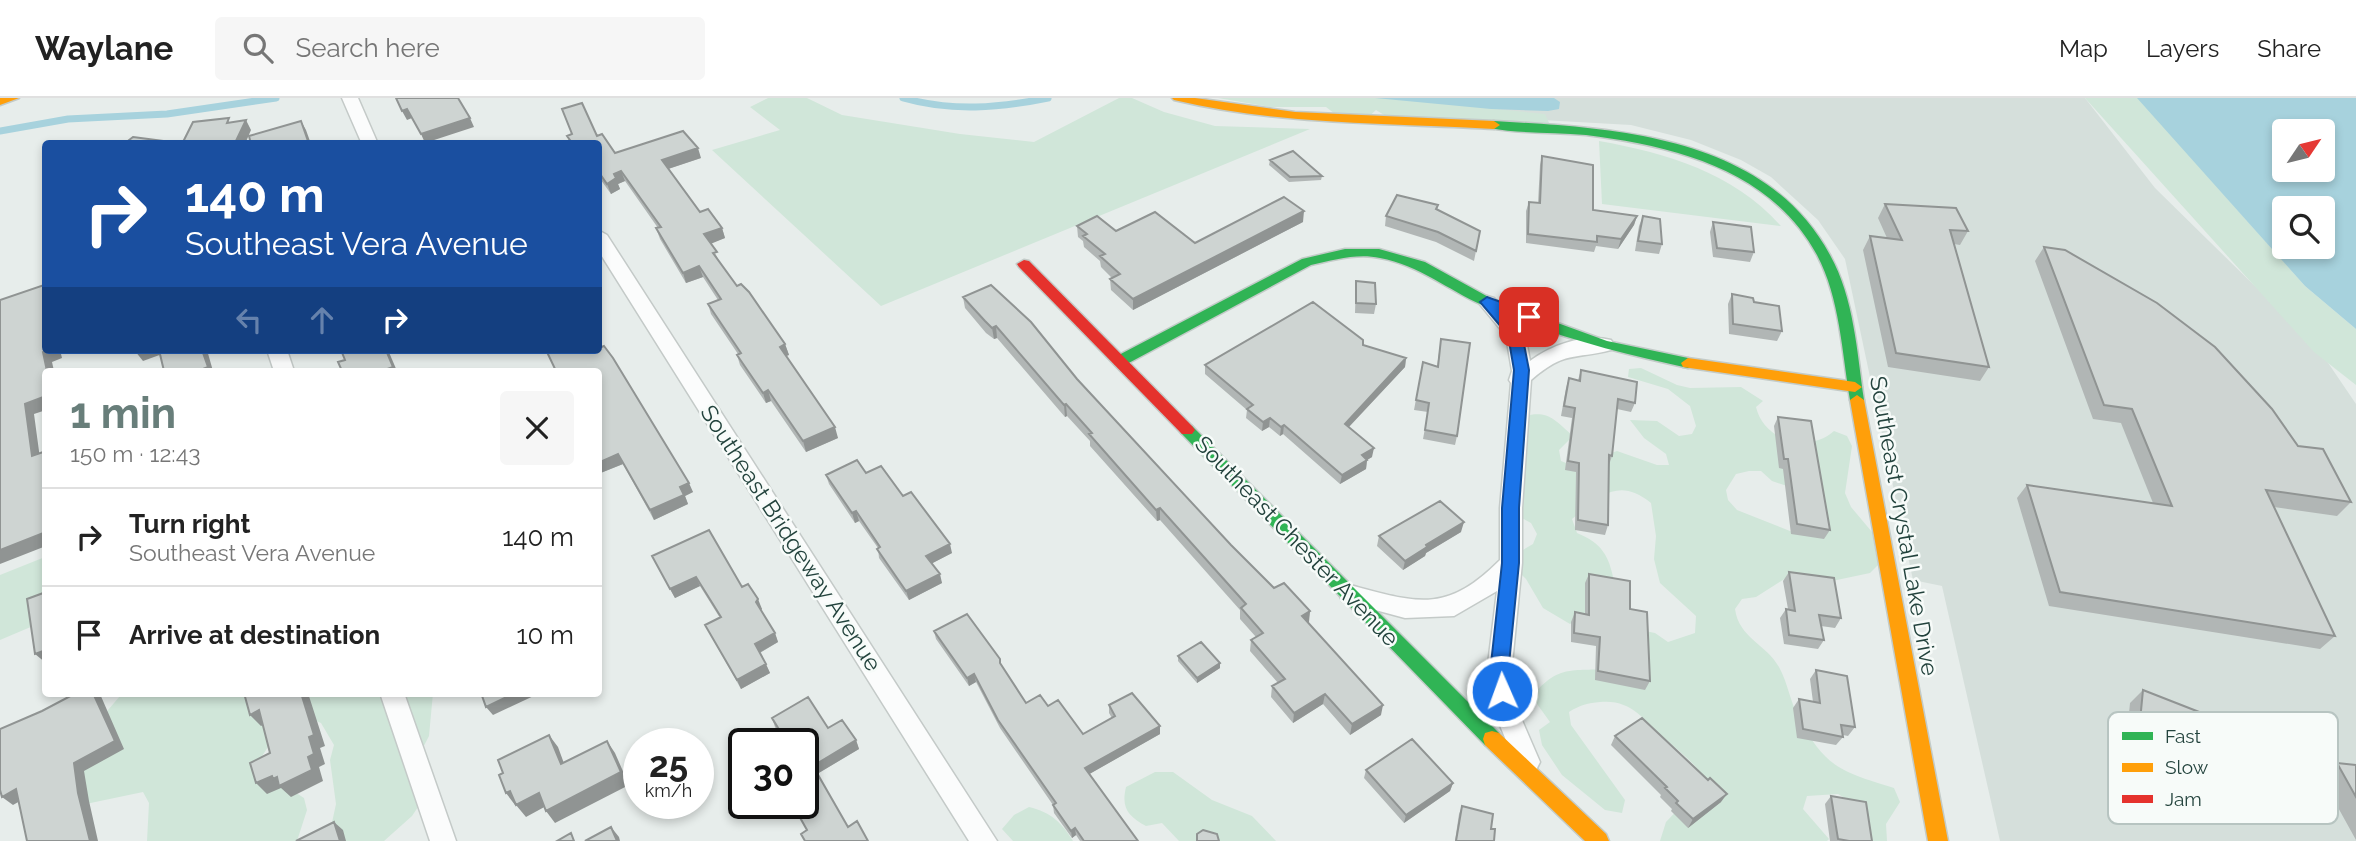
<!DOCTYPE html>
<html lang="en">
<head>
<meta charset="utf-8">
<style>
  body { margin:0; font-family:Raleway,sans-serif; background:#f6f6f6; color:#222; height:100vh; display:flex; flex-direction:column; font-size:26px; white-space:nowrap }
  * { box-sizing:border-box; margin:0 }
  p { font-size:23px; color:#767676 }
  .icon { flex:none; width:38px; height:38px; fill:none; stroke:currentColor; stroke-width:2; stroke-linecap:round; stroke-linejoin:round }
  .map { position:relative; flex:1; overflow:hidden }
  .drawer { position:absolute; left:42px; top:270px; width:560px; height:329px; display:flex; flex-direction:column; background:#fff; border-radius:7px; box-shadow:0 4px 10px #0003 }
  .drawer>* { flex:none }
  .hud { position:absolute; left:42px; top:42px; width:560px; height:214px; border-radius:7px; box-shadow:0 4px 10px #0003; background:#1a4fa0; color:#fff; overflow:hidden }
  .needle { width:46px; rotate:55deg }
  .controls { position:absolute; left:2272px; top:21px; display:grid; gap:14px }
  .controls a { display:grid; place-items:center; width:63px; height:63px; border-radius:7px; background:#fff; box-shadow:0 4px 10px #0003; font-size:35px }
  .speed { position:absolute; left:623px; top:630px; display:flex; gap:14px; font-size:35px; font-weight:700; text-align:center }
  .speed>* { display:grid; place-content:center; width:91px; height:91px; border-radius:50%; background:#fff; box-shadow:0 4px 10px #0003; line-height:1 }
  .speed small { font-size:18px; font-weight:400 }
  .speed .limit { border:4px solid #111; border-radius:10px; background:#fff; color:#111 }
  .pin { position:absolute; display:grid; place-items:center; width:60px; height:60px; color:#fff; margin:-30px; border-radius:14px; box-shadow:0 4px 10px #0006 }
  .me { position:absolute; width:77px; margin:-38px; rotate:358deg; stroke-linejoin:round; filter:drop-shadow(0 0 5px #0008) }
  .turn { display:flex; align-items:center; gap:24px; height:147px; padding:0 28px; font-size:32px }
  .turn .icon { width:91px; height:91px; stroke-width:2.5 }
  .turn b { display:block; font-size:49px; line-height:60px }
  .lanes { display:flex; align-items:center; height:66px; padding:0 28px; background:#0003; justify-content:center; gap:35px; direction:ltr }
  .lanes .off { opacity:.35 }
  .round { display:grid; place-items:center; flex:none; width:74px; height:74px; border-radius:7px; background:#f6f6f6 }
  .head { display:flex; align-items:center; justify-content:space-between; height:119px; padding:0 28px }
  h1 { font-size:42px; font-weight:700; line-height:52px; color:#687e7a }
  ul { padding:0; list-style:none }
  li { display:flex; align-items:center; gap:21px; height:98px; padding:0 28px; border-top:2px solid #e0e0e0 }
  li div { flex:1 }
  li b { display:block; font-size:26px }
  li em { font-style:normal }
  header { display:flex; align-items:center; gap:42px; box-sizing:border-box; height:98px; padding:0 35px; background:#fff; border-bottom:2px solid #e0e0e0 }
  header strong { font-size:33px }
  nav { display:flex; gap:38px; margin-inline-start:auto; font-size:24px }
  .search { width:490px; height:63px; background:#f6f6f6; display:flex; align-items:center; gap:18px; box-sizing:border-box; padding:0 24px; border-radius:7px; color:#767676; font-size:26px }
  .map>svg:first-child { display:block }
  .built { fill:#d5dfdb }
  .green { fill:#d0e6d9; fill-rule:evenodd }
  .water { fill:#a7d2dd; fill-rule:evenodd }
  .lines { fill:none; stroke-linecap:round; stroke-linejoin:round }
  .stream { stroke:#a7d2dd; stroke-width:7 }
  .street-casing { stroke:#c4cac8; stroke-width:3 }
  .fast-casing { stroke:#c3cbc8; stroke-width:3 }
  .slow-casing { stroke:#c3cbc8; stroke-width:3 }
  .jam-casing { stroke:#c3cbc8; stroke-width:3 }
  .street { fill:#fbfcfc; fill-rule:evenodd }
  .fast { fill:#30b455; fill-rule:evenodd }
  .slow { fill:#ff9f0a; fill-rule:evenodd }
  .jam { fill:#e5322d; fill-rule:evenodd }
  .wall { fill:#b1b6b5 }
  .shaded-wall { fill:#909493 }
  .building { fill:#ced4d2; stroke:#909493; stroke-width:2 }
  .route { fill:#1a73e8; stroke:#114b97; stroke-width:2 }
  .labels { text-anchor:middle; stroke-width:5; stroke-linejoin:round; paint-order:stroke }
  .street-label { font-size:23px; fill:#23433d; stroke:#f7fbf9 }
  .key { fill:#f7fbf9; stroke:#b7c4c1; stroke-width:2 }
  .key-label { font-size:19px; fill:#23433d }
</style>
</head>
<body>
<header>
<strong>Waylane</strong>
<div class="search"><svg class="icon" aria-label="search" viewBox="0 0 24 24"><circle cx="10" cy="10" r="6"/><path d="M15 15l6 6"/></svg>Search here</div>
<nav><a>Map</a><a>Layers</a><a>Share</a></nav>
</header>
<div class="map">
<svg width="2356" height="743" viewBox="0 0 2356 743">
  <rect width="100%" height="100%" fill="#e7edeb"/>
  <path class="built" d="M1345,0H2085L2155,90L2318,250L2356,306V743H2000L1942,488L1913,482L1845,161L1818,122L1771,79L1741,62L1691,42L1631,27L1489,19Z"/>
  <path class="green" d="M768,0H807L842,17L960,36L1034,44L1119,0H1132L1164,14L1215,28L1310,31L881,208L712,52L780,32L750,9Z
    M1218,0H1383L1545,16L1550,27L1397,25L1376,12L1364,23L1343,22L1326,9H1270Z
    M2085,0H2138L2305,188L2356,231V287L2314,254Z
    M1599,43C1667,55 1734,75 1781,128L1602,106Z
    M1641,270L1677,287L1690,290L1741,289L1763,303L1756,309C1764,343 1808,356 1834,333L1847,338L1852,348L1845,395L1851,409L1872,434L1878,467L1870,475L1832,483L1786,480L1756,499L1742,501L1735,511C1739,540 1766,546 1779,569C1788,585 1790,604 1799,620C1826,671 1843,674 1894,690L1900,704L1886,726L1887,743H1864L1856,707L1838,696L1807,698L1803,711L1829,741L1827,743H1660L1666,724L1706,682C1695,665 1679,653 1664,640C1643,621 1631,601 1600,604C1588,605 1580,607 1569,614L1571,627L1625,702L1622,715L1605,712L1562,677L1542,647L1539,632L1550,624L1532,599C1559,563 1578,575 1618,570L1640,532L1655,535L1668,544L1695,535L1696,518L1660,485L1654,461L1656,438L1651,405C1618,378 1599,399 1572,421L1577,435C1602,445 1609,458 1614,483L1592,512L1570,526L1543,510L1526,481L1515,470L1511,459L1533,446L1537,436L1531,425L1518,418L1519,356L1505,337L1514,320C1547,312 1549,316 1573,338L1559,352L1561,363L1574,368L1617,353L1657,367H1669L1666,356L1644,340L1630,322L1657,323L1679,338L1692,336L1696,328L1690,308L1668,291L1628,279L1629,271ZM1749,373H1761L1772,383L1787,388L1813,437H1800L1737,412L1728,402L1726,392L1736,376Z
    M45,459V507L40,525L0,542V477Z
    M129,595H433L429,638L414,667L422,703L412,718L384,743H328L336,706L330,662L334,647L321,625L309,620L275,638L257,666L267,676L304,700L307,712L297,743H147L149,705L143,694L81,707L78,657L108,612L120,598Z
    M1155,674H1173L1212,702L1252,718L1276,743H1179L1162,725L1146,728C1128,718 1121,710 1126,689Z
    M1029,709C1051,714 1062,725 1073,743H1013L1002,731L1014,717Z"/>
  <path class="water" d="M1375,0H1554L1560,4L1559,11L1548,13L1491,11Z
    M2137,0H2356V231L2305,188ZM2284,33H2322V72H2284ZM2284,110H2322V149H2284Z"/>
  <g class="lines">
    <path class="stream" d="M903,0C952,14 999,10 1048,0
      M0,33L68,21L167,16L276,0"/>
    <g class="street-casing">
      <path id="street" d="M342,0H358L378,46H362Z
        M598,132L607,137L997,743H969L598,152Z
        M1487,198L1494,200L1525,236L1530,263C1551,247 1585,235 1611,242L1614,247L1611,252C1573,262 1566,252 1531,282L1522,410V465L1512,566L1521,620L1540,664L1536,672L1527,675L1518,672L1497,620L1488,566L1497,493L1454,518L1405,520L1342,503L1339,496L1342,489L1350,487C1418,505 1446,516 1500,462V410L1511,285L1509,282L1512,273L1506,238L1478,204L1480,200Z
        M267,252H287L294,273H274Z
        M380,595H404L456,743H430Z"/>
    </g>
    <g class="fast-casing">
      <path id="fast" d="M1494,23C1615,30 1765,37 1830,157C1854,200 1857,254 1864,302L1862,306L1857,307L1850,302C1842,255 1840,200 1817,157C1771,72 1675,48 1586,37C1554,34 1520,36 1490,30V24Z
        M1345,151H1379L1425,164L1492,201L1607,243L1688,260L1695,265L1688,270C1618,255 1548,237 1482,207C1448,192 1419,167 1380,160C1357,155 1334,162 1311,167L1125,267H1115L1113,263L1115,259L1302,161Z
        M1187,326L1192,328L1499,635L1501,641L1499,647L1492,649L1485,647L1182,336L1179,332Z"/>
    </g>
    <g class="slow-casing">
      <path id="slow" d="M0,0H19L0,7Z
        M1172,0H1195L1295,14L1494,23L1500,27L1494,31C1387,25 1278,27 1174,2Z
        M1688,260L1855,284L1862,289L1855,294L1683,269L1681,265Z
        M1857,297L1864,302L1948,743H1928L1850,302Z
        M1492,633L1499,635L1606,736L1609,743H1585L1485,647L1483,641L1485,635Z"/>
    </g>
    <g class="jam-casing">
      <path id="jam" d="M1024,162L1029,163L1192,328L1195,332L1192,336H1182L1019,169L1017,166Z"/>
    </g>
    <use href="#street" class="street"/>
    <use href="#fast" class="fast"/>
    <use href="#slow" class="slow"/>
    <use href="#jam" class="jam"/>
  </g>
  <path class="wall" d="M567,38H597L615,55L701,60L668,71L700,114L722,130L725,140L710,145L720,165L737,188L785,246L789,257L786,258L838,340L806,354L771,303L766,305L740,267L737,257L738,256L711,216L708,206L718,202L703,179L686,185L660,141L656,130H658L625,83L618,86L620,91L611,96L598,78V46H570Z
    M1542,58L1593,112L1637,118L1634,127L1618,151L1596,148L1594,154L1526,145V113L1529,104L1538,105L1540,67Z
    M1270,62L1322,78L1321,82L1289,84L1269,67Z
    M1885,106L1968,133L1960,147L1954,146L1989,269L1980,283L1888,269L1863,152L1870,138L1887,140L1878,120Z
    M1438,107L1437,112L1480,133L1474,163L1436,144L1385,128L1386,118Z
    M1643,118L1662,146L1659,156L1635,153L1639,128Z
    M1303,124L1133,212L1111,192L1110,181L1112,180L1101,169L1100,163L1084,149L1083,143L1078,139L1077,128L1195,145Z
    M1713,124L1754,154L1750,164L1713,159L1710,134Z
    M2044,149L2298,348L2351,404L2337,418L2274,409L2335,538L2320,551L2049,508L2017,400L2027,387L2153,405L2121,325L2093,321L2035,163Z
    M1356,183L1376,206L1374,216L1355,215Z
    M1732,196L1754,204L1782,233L1777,243L1729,236L1728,206Z
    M963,199L1077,281L1231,447L1274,490L1310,513L1308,525L1381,617L1350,637L1323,606L1293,625L1271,599L1272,588L1278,585L1250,553L1251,542L1256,539L1240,521V512L1160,422L1157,423L1090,348V343L1067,318L1065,319L997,240L994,241L986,235L965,210Z
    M1441,241L1457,338L1455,347L1423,341L1428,314L1414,312L1423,264L1437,268Z
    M1363,247L1406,260L1405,269L1349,329L1372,359L1367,362L1366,371L1340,386L1283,336L1280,338L1269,329L1262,333L1246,320L1247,312L1205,276V267Z
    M1581,272L1635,305L1631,314L1617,311L1612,358L1609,367L1608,427L1605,437L1575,432L1576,374L1565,372L1572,320L1561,318L1566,290L1569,280L1578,282Z
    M598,273L693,394L685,398L688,406L654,422L623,366L598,376Z
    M1778,319L1830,432L1824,441L1791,436L1783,371L1779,370L1774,328Z
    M866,375L903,398L952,455L932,465L942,485L909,502L879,460L878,450L859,423L855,425L829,386L826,377Z
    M1461,434L1426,455L1425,458L1403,472L1377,448L1379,438Z
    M652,458L742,489L762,511L761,512L775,535L778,544L760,555L770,575L741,591L705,527L720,520L700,488L675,500Z
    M1789,474L1841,520L1835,530L1821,528L1824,542L1818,551L1784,546L1780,520L1786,511H1788L1783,483Z
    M1589,476L1630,511L1650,583L1645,592L1595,582L1596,548L1571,544V524L1575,514L1585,516V485Z
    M934,533L1001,567L1026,605L1048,608L1083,636L1112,620L1109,615V607L1160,636L1089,676L1138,743H1080L1076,737L1072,740L1054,715L1053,707L1000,630L976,584L969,588L936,541Z
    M1178,558L1220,565V570L1197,585L1178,563Z
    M1816,572L1855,629L1848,638L1843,637V639L1836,647L1797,640L1793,610L1799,601L1813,604L1810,581Z
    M2143,592L2208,704L2193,717L2122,687L2130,605Z
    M772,620L828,630L856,642L859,651L817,676L848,729L868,743L807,732L798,716L807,711L803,705V646H786L775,629Z
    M1615,638L1708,682L1721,704L1688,730L1671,713L1672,711L1660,699L1661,697L1611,647Z
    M2337,665L2356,667V742L2320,677Z
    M1366,672L1453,685L1450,693L1404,725L1364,680Z
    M1831,698L1872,743H1830L1825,706Z
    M1462,708L1491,731L1494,743H1455L1459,716Z"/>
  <path class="shaded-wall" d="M407,11L412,20L407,22L402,13Z
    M470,20L474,29L425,45L421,36Z
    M246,22L251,32L245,46H232Z
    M301,23L306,32L311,46H309Z
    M698,50L701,60L665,72L662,62Z
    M621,73L625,83L618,86L620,91L611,96L607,86L614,76Z
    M1304,113L1303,124L1133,212V201Z
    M1637,118L1634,127L1618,151L1621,141Z
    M722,130L725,140L708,147L704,136Z
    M699,168L703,179L686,185L683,175Z
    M996,228L997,240L994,241L992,230Z
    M785,246L789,257L783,259L780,249Z
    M48,252H60L62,260L52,264L54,273H47L43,254Z
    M138,252H162L165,255L143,263L135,253Z
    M202,252H207L213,273H203Z
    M386,252H388L397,273H388Z
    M1406,260L1405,269L1344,334L1345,326Z
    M768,292L771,303L766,305L763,295Z
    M46,298V312L34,316L41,368L32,358L25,306Z
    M1066,306L1067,318L1065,319L1064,307Z
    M1270,320L1269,329L1262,333L1263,324Z
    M1284,327L1283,336L1280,338L1281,329Z
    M835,329L838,340L806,354L803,343Z
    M1374,350L1372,359L1367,362L1366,371L1340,386L1342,377L1362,357Z
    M618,356L623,366L598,376V365Z
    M689,385L693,394L685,398L688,406L654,422L650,412L680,389Z
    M1160,410V422L1157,423L1156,412Z
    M856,413L859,423L855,425L852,415Z
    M1464,424L1461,434L1426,455L1425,458L1403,472L1405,463L1426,447Z
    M46,434V448L0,466V452Z
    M950,446L952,455L929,467L926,458Z
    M940,476L942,485L909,502L906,493Z
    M696,479L700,488L675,500L670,491Z
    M758,501L762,511L759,513L756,504Z
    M1310,513L1309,524L1301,529L1302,518Z
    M775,535L778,544L759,555L755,546Z
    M46,552V565L35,556Z
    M1220,565V570L1197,585V580Z
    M766,566L770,575L741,591L737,582Z
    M974,576L976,584L969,588L967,580Z
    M93,595H98L100,596L124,651L84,673L89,703L98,743H90L78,695L74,665Z
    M301,595H308L325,648L320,650L325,666L319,669L323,683L291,699L281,690L267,696L256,685L309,639Z
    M515,595H540L493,617L486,609Z
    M1325,596L1323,606L1293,625L1294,615Z
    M1383,607L1381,617L1350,637L1352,626Z
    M259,612L270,623L261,628L250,617Z
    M1160,628V636L1086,678L1085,670Z
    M549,637L558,649L569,679L561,666Z
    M856,642L859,651L817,676L813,668Z
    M607,643L615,655L629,687L555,725L546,713Z
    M1453,685L1450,693L1404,725L1406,717Z
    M16,691L27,699L13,707L2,699Z
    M510,693L539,695L548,707L526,719L516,707L518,706L515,707L506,695Z
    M1727,696L1721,704L1688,730L1693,721Z
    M334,724L343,732L346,743H340Z
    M611,729L619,739L620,743H617Z
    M1075,730L1076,737L1072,740L1071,733Z"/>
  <path class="building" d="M396,0H458L470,20L421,36L407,11L402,13Z
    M582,5L597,38L602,36L615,55L683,33L698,50L662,62L700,114L708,111L722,130L704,136L717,154L713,155L737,188L741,186L749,194L785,246L780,249L835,329L803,343L768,292L763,295L737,257L741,255L708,206L721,201L699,168L683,175L656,130L661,129L621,73L614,76L616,80L607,86L598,73V46H573L567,38L572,36L562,11Z
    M229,20L227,25L246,22L235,45L182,46L193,24Z
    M301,23L309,46H251L249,38Z
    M133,39L171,44L169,46H124Z
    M1293,53L1322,78L1290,79L1270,62Z
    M1542,58L1593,67V112L1637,118L1621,141L1597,138V144L1528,136L1529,104L1540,105Z
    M1397,97L1438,107L1436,111L1480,133L1476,153L1438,134L1386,118Z
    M1284,99L1304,113L1133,201L1110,181L1120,176L1100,158L1105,156L1083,138L1087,136L1077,128L1097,118L1116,133L1155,114L1195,145Z
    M1885,106L1956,110L1968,133L1950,132L1989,269L1896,255L1870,138L1902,142Z
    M1643,118L1660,121L1662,146L1638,143Z
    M1713,124L1751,129L1754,154L1717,150Z
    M2044,149L2065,152L2157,205L2215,249L2272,311L2298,348L2323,351L2351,404L2266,392L2335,538L2060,494L2027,387L2172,408L2132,311L2104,307Z
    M1356,183L1375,185L1376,206L1356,205Z
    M44,187L46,197V252H48L43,254L47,273H46V298L25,306L32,358L46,353V434L0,452V202Z
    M991,187L1031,224L1077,281L1231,447L1274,490L1284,485L1310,513L1302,518L1383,607L1352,626L1325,596L1294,615L1272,588L1285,581L1251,542L1263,535L1241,510L1246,506L1160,410L1156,412L1089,336L1092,335L1066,306L1064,307L996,228L992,230L985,223L963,199Z
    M1732,196L1753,200L1754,204L1779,208L1782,233L1733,226Z
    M1313,204L1363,242V247L1406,260L1345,326L1374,350L1362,357L1367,362L1342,377L1284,327L1281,329L1270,320L1263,324L1247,311L1253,307L1205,267Z
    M1441,241L1470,245L1457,338L1425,332L1429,305L1416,302L1423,264L1438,269Z
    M604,248L613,260L689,385L680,389L684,397L650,412L618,356L598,365V273H556L546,252H598V249L599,250Z
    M159,252H202L208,269L203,271V273H164Z
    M341,252H386L393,269L387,271L388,273H342L338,264L345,262Z
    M1581,272L1637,284L1635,305L1618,301L1612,358L1609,357L1608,427L1578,422L1579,365L1568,363L1575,310L1564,308L1569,280L1580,283Z
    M1778,319L1811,323L1830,432L1797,426L1788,361H1784Z
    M857,362L866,375L881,368L903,398L911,394L950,446L926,458L940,476L906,493L877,451L880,449L856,413L852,415L826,377Z
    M1440,403L1464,424L1426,447L1427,449L1405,463L1379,438Z
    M709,432L742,489L748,486L758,501L756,504L775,535L755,546L766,566L737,582L705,527L721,519L696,479L670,491L652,458Z
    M1789,474L1834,480L1841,520L1819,517L1824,542L1789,537L1786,511L1795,513Z
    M1589,476L1630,483V511L1647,514L1650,583L1598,573L1600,539L1574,535L1575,514L1589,517Z
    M46,494V552L35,556L27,501Z
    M967,516L1000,561V565L1026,605L1040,597L1048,608L1058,602L1083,636L1115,618L1109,607L1132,595L1160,628L1085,670L1138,743H1084L1075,730L1071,733L1053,707L1056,705L998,622L974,576L967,580L934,533Z
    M1201,544L1220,565L1197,580L1178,558Z
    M1816,572L1847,578L1855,629L1841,627L1843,639L1803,631L1799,601L1820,605Z
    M2143,592L2212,619L2208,704L2135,675Z
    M76,595H93L115,643L74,665L78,695L90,743H27L16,691L2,699L0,692V631L42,613Z
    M244,595H301L314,637L309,639L314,656L308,659L312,672L279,688L277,679L273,681L272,678L256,685L250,665L270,655L259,612L250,617Z
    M481,595H515L486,609Z
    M808,599L828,630L842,622L856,642L813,668L848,729L857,723L868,743H805L801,736L807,732L798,716L808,710L803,702V646H788L772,620Z
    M1642,620L1708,682L1710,680L1727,696L1693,721L1676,705L1678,703L1665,690L1667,689L1615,638Z
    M549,637L561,666L607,643L621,674L546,713L539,695L516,707L510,693L506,695L499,677L503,675L498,662Z
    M1412,641L1453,685L1406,717L1366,672Z
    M2337,665L2356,667V699Z
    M1831,698L1866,704L1872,743H1849L1838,741Z
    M1462,708L1493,716L1491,731H1495L1494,743H1456Z
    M334,724L340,743H296Z
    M611,729L617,743H585Z
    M1203,732L1217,736L1219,743H1197V736Z
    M571,735L574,743H557Z"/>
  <path class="route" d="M1487,199L1534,216L1536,219L1529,224L1505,216L1522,236L1529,272L1519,410V465L1509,566L1512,593L1509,598L1502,600L1496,598L1491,566L1502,465V410L1514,272L1508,237L1480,204Z"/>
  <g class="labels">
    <g class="street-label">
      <text transform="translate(1904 428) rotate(80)" y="8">Southeast Crystal Lake Drive</text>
      <text transform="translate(791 440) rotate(57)" y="8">Southeast Bridgeway Avenue</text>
      <text transform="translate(1297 443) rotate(46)" y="8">Southeast Chester Avenue</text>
    </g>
  </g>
  <rect x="2108" y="614" width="230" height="112" rx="10" class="key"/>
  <rect x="2122" y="634" width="31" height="8" fill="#30b455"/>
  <rect x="2122" y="665" width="31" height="9" fill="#ff9f0a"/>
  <rect x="2122" y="697" width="31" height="8" fill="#e5322d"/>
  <g class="key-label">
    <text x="2165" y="645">Fast</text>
    <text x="2165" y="676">Slow</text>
    <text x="2165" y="708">Jam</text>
  </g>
</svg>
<div class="controls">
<a><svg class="needle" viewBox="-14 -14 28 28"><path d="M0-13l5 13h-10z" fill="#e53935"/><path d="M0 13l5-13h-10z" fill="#767676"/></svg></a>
<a><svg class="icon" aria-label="search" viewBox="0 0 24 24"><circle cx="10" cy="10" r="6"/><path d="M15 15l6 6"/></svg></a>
</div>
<div class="speed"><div>25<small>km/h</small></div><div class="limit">30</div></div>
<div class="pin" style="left:1529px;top:219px;background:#d93025"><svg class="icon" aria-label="arrive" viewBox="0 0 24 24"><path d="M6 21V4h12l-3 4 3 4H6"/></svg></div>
<svg class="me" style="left:1502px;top:593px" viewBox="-20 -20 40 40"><circle r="17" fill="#1a73e8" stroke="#fff" stroke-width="3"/><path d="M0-11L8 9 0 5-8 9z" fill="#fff"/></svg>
<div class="hud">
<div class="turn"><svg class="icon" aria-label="right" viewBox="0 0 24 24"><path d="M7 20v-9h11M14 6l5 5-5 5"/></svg><div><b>140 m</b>Southeast Vera Avenue</div></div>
<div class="lanes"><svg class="icon off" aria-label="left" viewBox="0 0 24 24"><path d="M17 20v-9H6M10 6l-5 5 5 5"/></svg><svg class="icon off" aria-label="ahead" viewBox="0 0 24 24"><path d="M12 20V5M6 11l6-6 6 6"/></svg><svg class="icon" aria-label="right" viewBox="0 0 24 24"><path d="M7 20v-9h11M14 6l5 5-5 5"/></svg></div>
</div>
<section class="drawer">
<div class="head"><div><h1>1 min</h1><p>150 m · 12:43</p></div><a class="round"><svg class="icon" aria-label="close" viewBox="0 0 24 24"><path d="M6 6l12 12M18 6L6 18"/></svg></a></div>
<ul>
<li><svg class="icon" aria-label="right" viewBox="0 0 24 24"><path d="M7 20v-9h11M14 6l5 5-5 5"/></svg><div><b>Turn right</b><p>Southeast Vera Avenue</p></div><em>140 m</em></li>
<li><svg class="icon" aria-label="arrive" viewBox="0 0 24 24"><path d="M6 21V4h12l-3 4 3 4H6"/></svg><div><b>Arrive at destination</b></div><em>10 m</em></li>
</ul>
</section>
</div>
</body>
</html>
